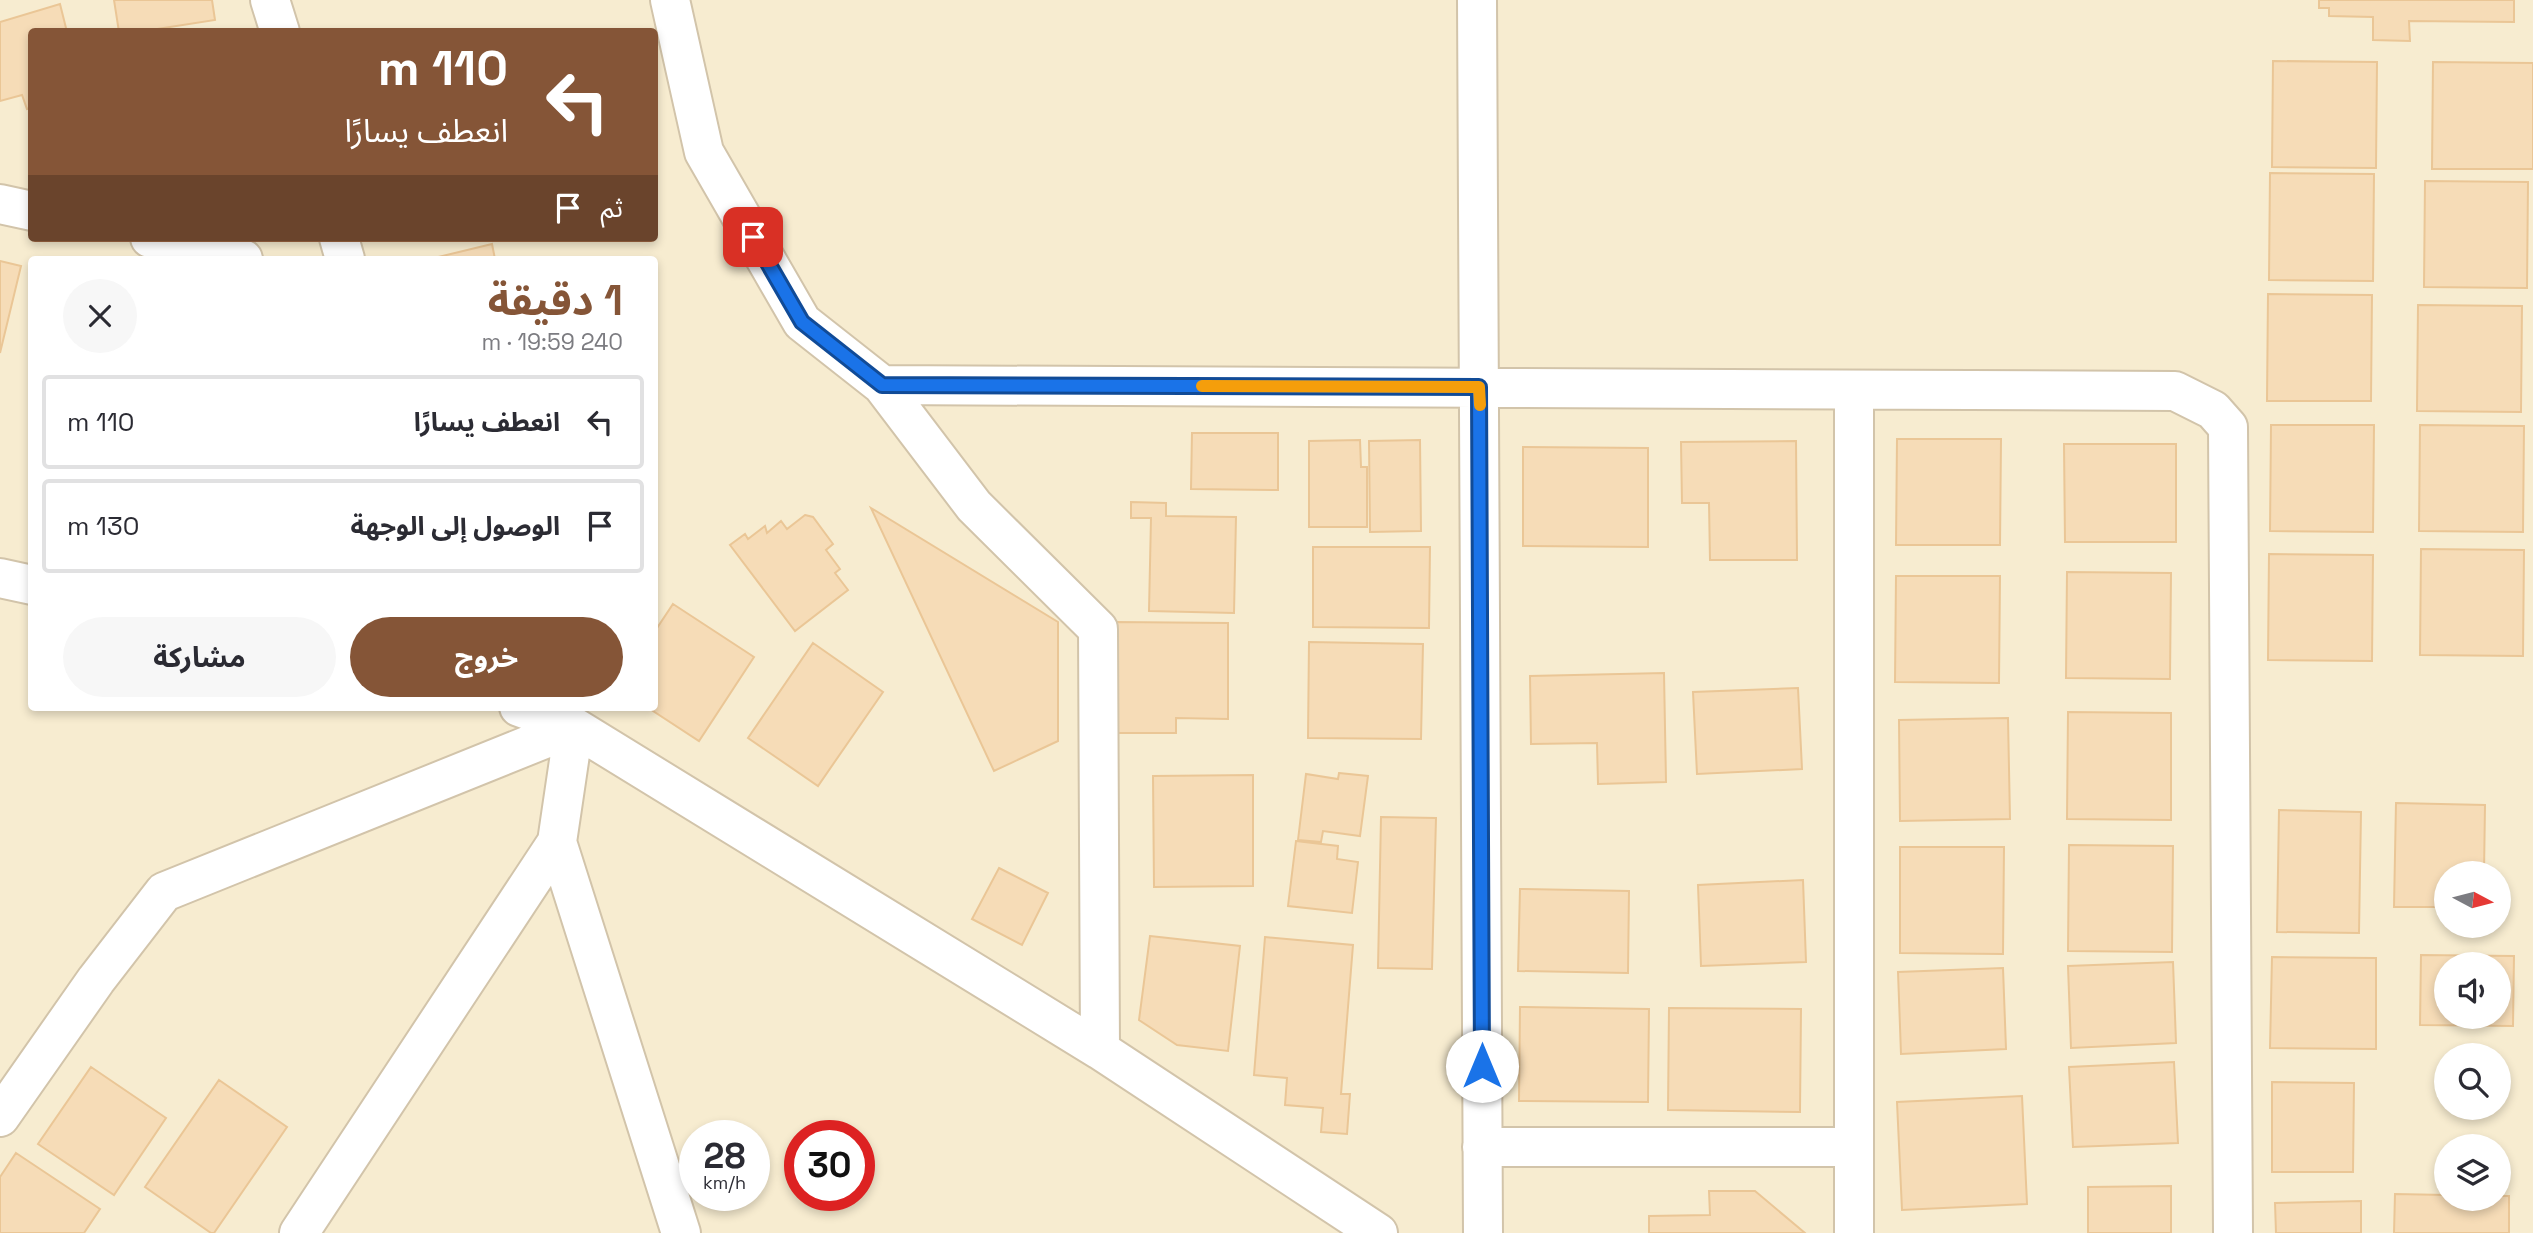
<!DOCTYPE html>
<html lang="ar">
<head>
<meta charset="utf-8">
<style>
  body { margin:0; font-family:"Space Grotesk","Noto Sans Arabic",sans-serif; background:#f7f7f7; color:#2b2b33; direction:rtl; height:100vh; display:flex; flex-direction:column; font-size:26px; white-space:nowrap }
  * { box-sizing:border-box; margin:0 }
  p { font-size:23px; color:#7c7c81 }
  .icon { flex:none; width:38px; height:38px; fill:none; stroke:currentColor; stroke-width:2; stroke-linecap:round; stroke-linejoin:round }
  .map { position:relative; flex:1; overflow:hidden; direction:ltr }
  .drawer { position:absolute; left:28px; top:256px; width:630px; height:455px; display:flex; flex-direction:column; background:#fff; border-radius:7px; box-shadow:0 4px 10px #0003; direction:rtl }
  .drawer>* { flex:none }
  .top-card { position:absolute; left:28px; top:28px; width:630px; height:214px; border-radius:7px; box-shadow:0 4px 10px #0003; direction:rtl; background:#855537; color:#fff; overflow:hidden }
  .needle { width:46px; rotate:97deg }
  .controls { position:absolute; left:2434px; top:861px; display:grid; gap:14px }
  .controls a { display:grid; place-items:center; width:77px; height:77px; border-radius:50%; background:#fff; box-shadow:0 4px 10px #0003; font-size:35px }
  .speed { position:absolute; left:679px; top:1120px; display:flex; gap:14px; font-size:35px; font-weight:700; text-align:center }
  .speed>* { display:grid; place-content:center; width:91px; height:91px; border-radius:50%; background:#fff; box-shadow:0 4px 10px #0003; line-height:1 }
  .speed small { font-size:18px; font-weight:400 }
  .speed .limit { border:10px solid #d22; background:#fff; color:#111 }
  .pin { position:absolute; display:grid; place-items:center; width:60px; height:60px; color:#fff; margin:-30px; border-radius:14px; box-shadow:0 4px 10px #0006 }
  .me { position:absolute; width:77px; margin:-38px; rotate:0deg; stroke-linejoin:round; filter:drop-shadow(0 0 5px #0008) }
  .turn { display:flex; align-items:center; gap:24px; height:147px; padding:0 35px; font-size:32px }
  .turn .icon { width:91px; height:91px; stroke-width:2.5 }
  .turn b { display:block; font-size:49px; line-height:60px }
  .then { display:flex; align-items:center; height:66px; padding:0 35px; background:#0003; gap:14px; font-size:26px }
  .round { display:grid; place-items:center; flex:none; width:74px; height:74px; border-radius:37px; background:#f7f7f7 }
  .summary { display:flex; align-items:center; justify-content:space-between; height:119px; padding:0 35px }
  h1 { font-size:42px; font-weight:700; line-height:52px; color:#855537 }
  .button { display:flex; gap:14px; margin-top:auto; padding:14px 35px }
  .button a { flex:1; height:80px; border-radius:42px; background:#855537; color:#fff; font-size:28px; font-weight:700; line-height:80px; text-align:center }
  .button a+a { background:#f7f7f7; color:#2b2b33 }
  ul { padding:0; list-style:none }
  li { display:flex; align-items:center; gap:21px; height:94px; margin:0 14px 10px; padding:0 21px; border:4px solid #e1e1e2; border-radius:7px }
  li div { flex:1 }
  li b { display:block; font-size:26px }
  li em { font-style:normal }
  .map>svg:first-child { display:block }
  .residential { fill:#f7ecd0; fill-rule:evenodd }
  .building { fill:#f6dcb7; stroke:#eac696; stroke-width:2; fill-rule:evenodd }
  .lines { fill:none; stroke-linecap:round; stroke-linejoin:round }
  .minor-casing { stroke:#d2c4aa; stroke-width:42 }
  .minor { stroke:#fff; stroke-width:38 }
  .route-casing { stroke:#114b97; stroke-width:18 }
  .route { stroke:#1a73e8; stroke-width:12 }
  .slow { stroke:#f59e0b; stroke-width:12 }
</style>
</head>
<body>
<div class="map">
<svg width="2533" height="1233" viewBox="0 0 2533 1233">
  <rect width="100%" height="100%" fill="#fef9e2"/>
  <path class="residential" d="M0,0H2533V1233H0ZM32,32H654V238H32ZM32,259H654V707H32ZM2446,873H2499V926H2446ZM2446,964H2499V1017H2446ZM2446,1055H2499V1108H2446ZM695,1136H754V1195H695ZM800,1136H859V1195H800ZM2446,1146H2499V1199H2446Z"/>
  <path class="building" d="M114,0H212L215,20L138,32H119Z
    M2319,0H2514V22L2409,21L2410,41L2373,40V17L2329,16V8H2319Z
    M60,4L67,32H32V108L27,109L22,95L0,101V22Z
    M2273,61L2377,62L2376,168L2272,167Z
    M2433,62L2533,63V169H2432Z
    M2270,173L2374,174L2373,281L2269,280Z
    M2425,181L2528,182L2527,288L2424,287Z
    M492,244L495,259H430Z
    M0,261L21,266L0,353Z
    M2268,294L2372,295L2371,401H2267Z
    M2418,305L2522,306L2521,412L2417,411Z
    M2271,425H2374L2373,532L2270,531Z
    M2420,425L2524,426L2523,532L2419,531Z
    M1192,433H1278V490L1191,489Z
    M1897,439H2001L2000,545H1896Z
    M1360,440L1361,467H1367V527H1309V441Z
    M1420,440L1421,531L1370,532L1369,441Z
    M1796,441L1797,560H1710L1709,503H1682L1681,442Z
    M2064,444H2176V542H2065Z
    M1523,447L1648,448V547L1523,546Z
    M1131,502L1166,503V516L1236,517L1234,613L1149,611L1151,518H1131Z
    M871,508L1058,622V741L994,771Z
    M805,515L813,517L833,544L826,550L840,569L835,573L848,590L795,631L730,545L745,534L748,539L765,526L767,533L781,521L787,529Z
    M1313,547H1430L1429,628L1313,627Z
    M2421,549L2524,550L2523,656L2420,655Z
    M2269,554L2373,555L2372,661L2268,660Z
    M2067,572L2171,573L2170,679L2066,678Z
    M1896,576H2000L1999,683L1895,682Z
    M673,604L754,657L699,741L647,707H654V627L657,628Z
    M1115,622L1228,623V719L1176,718V733H1114Z
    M1309,642L1423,644L1421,739L1308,738Z
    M813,643L883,692L818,786L748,738Z
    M1664,673L1666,782L1598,784L1597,743L1531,744L1530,676Z
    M1798,688L1802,769L1697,774L1693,692Z
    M2068,712L2171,713V820L2067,819Z
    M2008,718L2010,819L1900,821L1899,720Z
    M1339,773L1368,776L1360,836L1323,831L1321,842L1298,840L1306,774L1338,779Z
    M1253,775V886L1154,887L1153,776Z
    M2396,803L2485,805L2484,873H2446V907H2394Z
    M2279,810L2361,812L2359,933L2277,932Z
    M1381,817L1436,818L1432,969L1378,968Z
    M1296,841L1338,846L1337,859L1358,862L1352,913L1288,906Z
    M2069,845L2173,846L2172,952L2068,951Z
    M1900,847H2004L2003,954L1900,953Z
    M999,868L1048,893L1022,945L972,919Z
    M1803,880L1806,962L1701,966L1698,885Z
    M1520,889L1629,891L1628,973L1518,971Z
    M1150,936L1240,946L1228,1051L1177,1045L1139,1020Z
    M1265,937L1353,945L1341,1094H1350L1347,1134L1321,1132L1323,1108L1285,1105L1287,1078L1254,1075Z
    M2421,955L2514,956L2513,1026L2420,1025ZM2446,964H2499V1017H2446Z
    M2272,957L2376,958V1049L2270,1048Z
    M2173,962L2176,1043L2071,1048L2068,966Z
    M2003,968L2006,1049L1901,1054L1898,972Z
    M1520,1007L1649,1009L1648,1102L1519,1101Z
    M1669,1008L1801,1009L1800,1112L1668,1110Z
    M2174,1062L2178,1143L2073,1147L2069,1067Z
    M91,1067L166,1118L114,1195L38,1144Z
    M219,1080L287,1127L214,1233H211L145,1187Z
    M2272,1082L2354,1083L2353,1172H2272Z
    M2022,1096L2027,1204L1902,1210L1897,1102Z
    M16,1153L100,1209L84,1233H0V1177Z
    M2171,1186V1233H2088V1187Z
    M1709,1191H1755L1805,1233H1649V1216L1710,1215Z
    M2395,1194L2446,1195V1199H2499V1196H2509V1233H2394Z
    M2361,1201V1233H2276L2275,1203Z"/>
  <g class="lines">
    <g class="minor-casing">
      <path id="minor" d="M270,0L280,32
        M670,0L704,152L802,322L882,385L974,506L1098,629L1100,1050
        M1477,0L1483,1233
        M0,204L32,211
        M150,238L243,259
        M339,238L345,259
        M882,385L2175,391L2213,410L2228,427L2233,1233
        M1854,390V1233
        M0,578L32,585
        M519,707L574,727L1100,1050L1378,1233
        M557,842L681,1233
        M0,1117L96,980L164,892L574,727
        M1482,1147H1854
        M299,1233L557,842L574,727"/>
    </g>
    <use href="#minor" class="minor"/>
  </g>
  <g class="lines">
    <g class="route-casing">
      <path id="route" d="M753,237L802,322L882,385L1479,387L1482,1066"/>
    </g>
    <use href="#route" class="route"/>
    <path class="slow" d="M1202,386L1479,387L1480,405"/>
  </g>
</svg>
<div class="controls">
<a><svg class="needle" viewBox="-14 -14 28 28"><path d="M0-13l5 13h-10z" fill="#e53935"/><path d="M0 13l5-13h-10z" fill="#7c7c81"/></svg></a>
<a><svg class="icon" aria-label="sound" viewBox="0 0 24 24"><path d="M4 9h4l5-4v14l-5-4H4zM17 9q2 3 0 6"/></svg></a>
<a><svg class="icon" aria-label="search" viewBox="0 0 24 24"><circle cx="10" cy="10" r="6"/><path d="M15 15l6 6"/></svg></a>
<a><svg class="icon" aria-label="layers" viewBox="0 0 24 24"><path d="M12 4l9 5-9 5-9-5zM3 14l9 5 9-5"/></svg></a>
</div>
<div class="speed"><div>28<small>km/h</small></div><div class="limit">30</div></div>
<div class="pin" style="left:753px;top:237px;background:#d93025"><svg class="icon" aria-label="arrive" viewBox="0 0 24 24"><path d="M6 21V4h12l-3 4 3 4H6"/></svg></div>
<svg class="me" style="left:1482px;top:1066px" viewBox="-20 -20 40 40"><circle r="19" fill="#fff"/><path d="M0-13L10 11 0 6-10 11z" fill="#1a73e8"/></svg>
<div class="top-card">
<div class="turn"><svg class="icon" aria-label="left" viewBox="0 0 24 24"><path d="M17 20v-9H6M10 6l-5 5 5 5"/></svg><div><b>110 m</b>انعطف يسارًا</div></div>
<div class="then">ثم<svg class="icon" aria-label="arrive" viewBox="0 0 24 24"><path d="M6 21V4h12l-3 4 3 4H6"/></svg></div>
</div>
<section class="drawer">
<div class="summary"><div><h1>1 دقيقة</h1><p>240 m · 19:59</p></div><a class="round"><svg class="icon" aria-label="close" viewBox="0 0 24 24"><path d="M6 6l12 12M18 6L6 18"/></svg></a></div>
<ul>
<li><svg class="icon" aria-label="left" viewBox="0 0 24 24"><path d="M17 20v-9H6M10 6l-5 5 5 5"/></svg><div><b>انعطف يسارًا</b></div><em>110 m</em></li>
<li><svg class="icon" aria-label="arrive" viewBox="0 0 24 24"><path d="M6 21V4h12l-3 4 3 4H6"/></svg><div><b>الوصول إلى الوجهة</b></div><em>130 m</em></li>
</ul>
<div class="button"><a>خروج</a><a>مشاركة</a></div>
</section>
</div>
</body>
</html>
